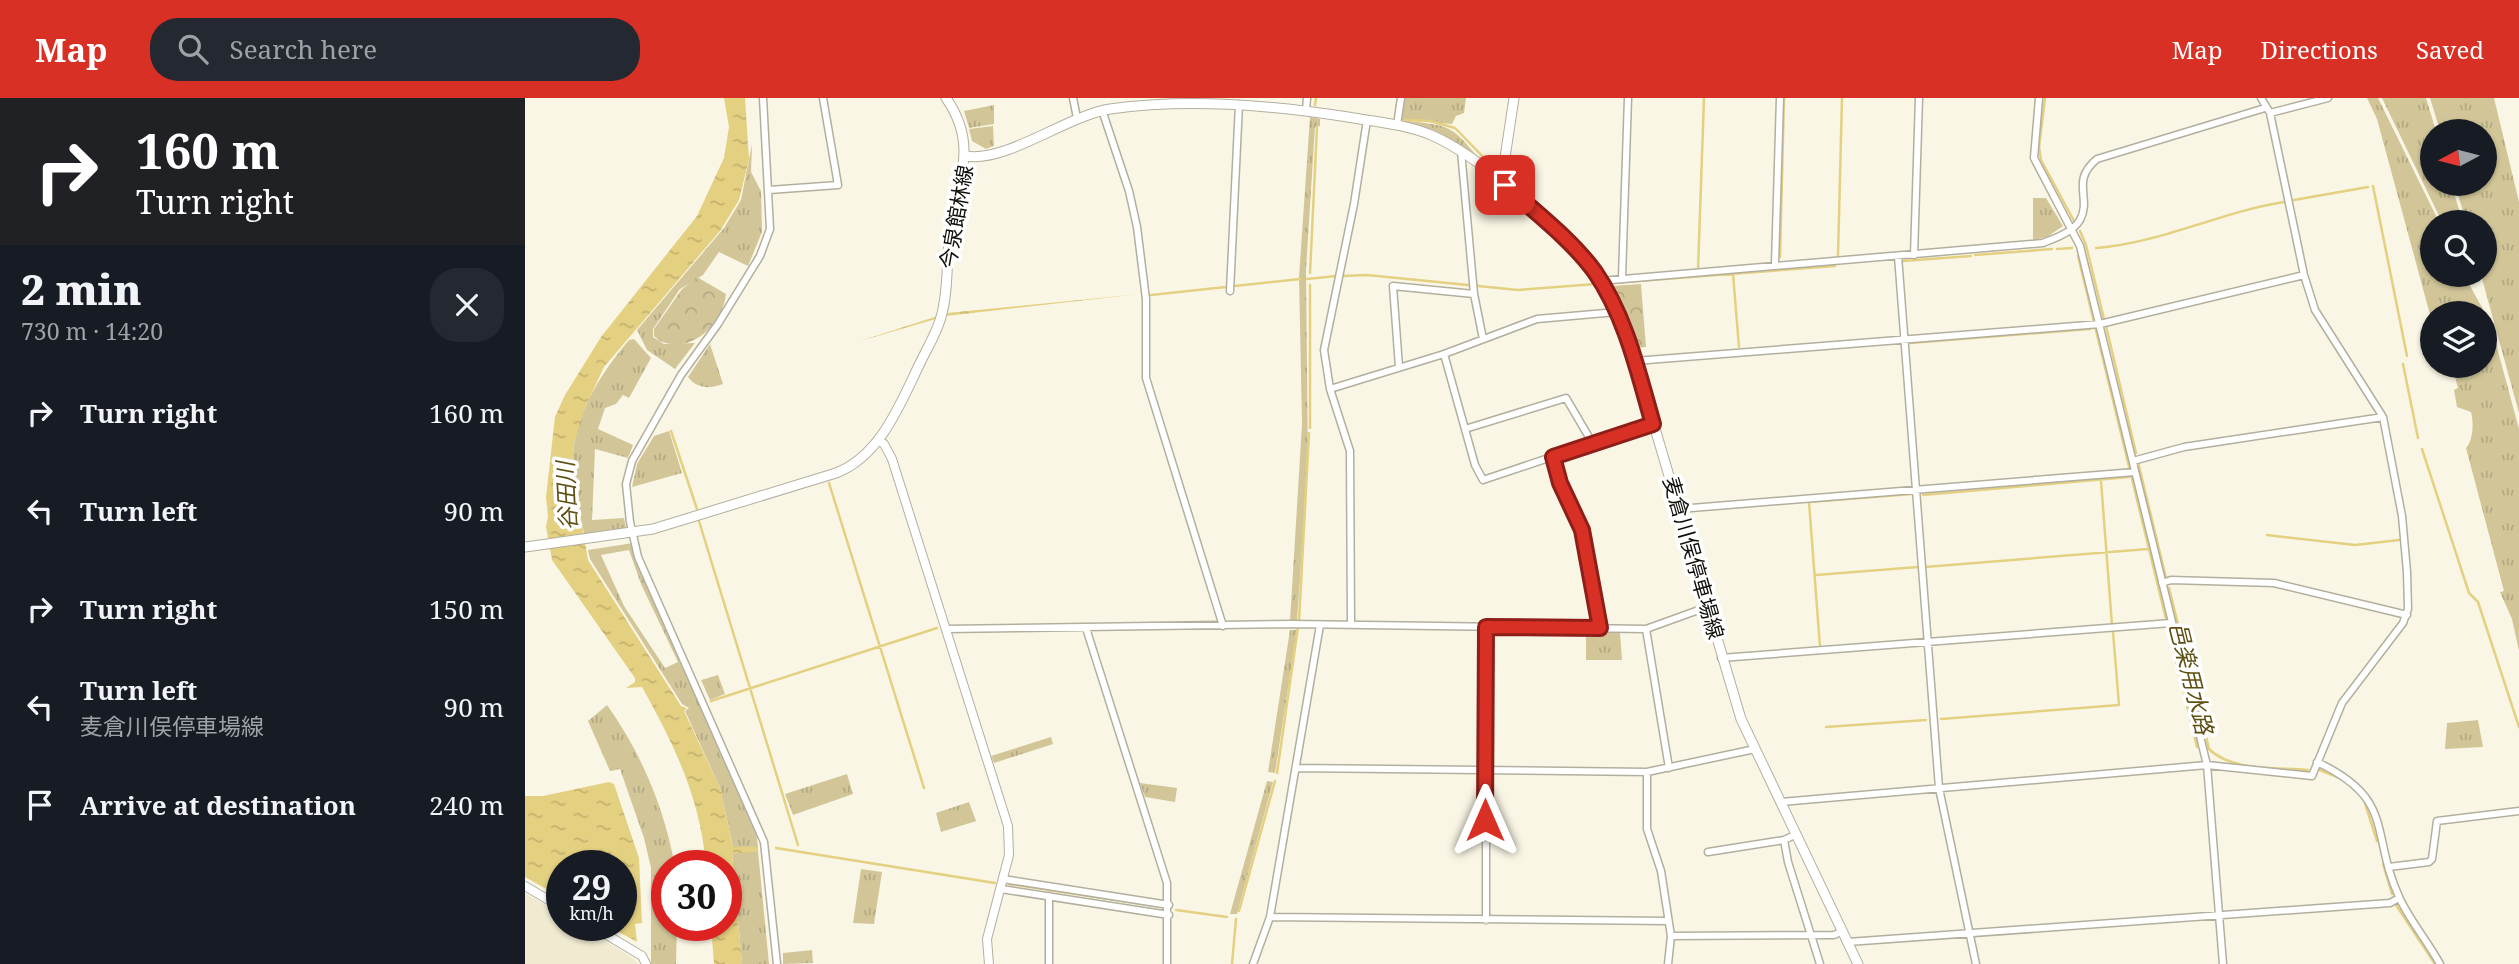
<!DOCTYPE html>
<html lang="en">
<head>
<meta charset="utf-8">
<style>
  body { margin:0; font-family:"Noto Serif","Noto Sans JP",serif; background:#242831; color:#f1f3f6; height:100vh; display:flex; flex-direction:column; font-size:26px; white-space:nowrap }
  * { box-sizing:border-box; margin:0 }
  p { font-size:23px; color:#9ea1a6 }
  .icon { flex:none; width:38px; height:38px; fill:none; stroke:currentColor; stroke-width:2; stroke-linecap:round; stroke-linejoin:round }
  .map { position:relative; flex:1; overflow:hidden }
  .sheet { display:flex; flex-direction:column; background:#171b24; width:525px }
  .sheet>* { flex:none }
  .guide { background:#202124; color:#fff; overflow:hidden }
  .needle { width:46px; rotate:263deg }
  .buttons { position:absolute; left:1895px; top:21px; display:grid; gap:14px }
  .buttons a { display:grid; place-items:center; width:77px; height:77px; border-radius:50%; background:#171b24; box-shadow:0 2px 5px #0004; font-size:35px }
  .speed { position:absolute; left:21px; top:752px; display:flex; gap:14px; font-size:35px; font-weight:700; text-align:center }
  .speed>* { display:grid; place-content:center; width:91px; height:91px; border-radius:50%; background:#171b24; box-shadow:0 2px 5px #0004; line-height:1 }
  .speed small { font-size:18px; font-weight:400 }
  .speed .limit { border:10px solid #d22; background:#fff; color:#111 }
  .pin { position:absolute; display:grid; place-items:center; width:60px; height:60px; color:#fff; margin:-30px; border-radius:14px; box-shadow:0 4px 10px #0006 }
  .me { position:absolute; width:77px; margin:-38px; rotate:0deg; stroke-linejoin:round; filter:drop-shadow(0 0 5px #0008) }
  .turn { display:flex; align-items:center; gap:24px; height:147px; padding:0 21px; font-size:32px }
  .turn .icon { width:91px; height:91px; stroke-width:2.5 }
  .turn b { display:block; font-size:49px; line-height:60px }
  .round { display:grid; place-items:center; flex:none; width:74px; height:74px; border-radius:28px; background:#242831 }
  .head { display:flex; align-items:center; justify-content:space-between; height:119px; padding:0 21px }
  h1 { font-size:42px; font-weight:800; line-height:52px }
  ul { padding:0; list-style:none }
  li { display:flex; align-items:center; gap:21px; height:98px; padding:0 21px }
  li div { flex:1 }
  li b { display:block; font-size:26px }
  li em { font-style:normal }
  header { display:flex; align-items:center; gap:42px; box-sizing:border-box; height:98px; padding:0 35px; background:#d93025; color:#fff }
  header strong { font-size:33px }
  nav { display:flex; gap:38px; margin-inline-start:auto; font-size:24px }
  .search { width:490px; height:63px; background:#242831; display:flex; align-items:center; gap:18px; box-sizing:border-box; padding:0 24px; border-radius:28px; color:#9ea1a6; font-size:26px }
  main { display:flex; flex:1; min-height:0 }
  .map>svg:first-child { display:block }
  .built { fill:#f0ead1 }
  .grass { fill:url(#grass-tufts); fill-rule:evenodd }
  .forest { fill:url(#forest-crowns) }
  .water { fill:url(#water-ripples) }
  .lines { fill:none; stroke-linecap:round; stroke-linejoin:round }
  .stream { stroke:#e4d081; stroke-width:2.5 }
  .minor-casing { stroke:#b3af9f; stroke-width:9 }
  .tertiary-casing { stroke:#b3af9f; stroke-width:10 }
  .secondary-casing { stroke:#b3af9f; stroke-width:11 }
  .minor { stroke:#fff; stroke-width:6 }
  .tertiary { stroke:#fff; stroke-width:8 }
  .secondary { stroke:#fff; stroke-width:9 }
  .route-casing { stroke:#8d1f18; stroke-width:18 }
  .route { stroke:#d93025; stroke-width:12 }
  .labels { text-anchor:middle; stroke-width:7; stroke-linejoin:round; paint-order:stroke }
  .street-label { font-size:21px; fill:#100e09; stroke:#fff }
  .water-label { font-size:23px; font-style:italic; fill:#5f5014; stroke:#fff }
</style>
</head>
<body>
<header>
<strong>Map</strong>
<div class="search"><svg class="icon" aria-label="search" viewBox="0 0 24 24"><circle cx="10" cy="10" r="6"/><path d="M15 15l6 6"/></svg>Search here</div>
<nav><a>Map</a><a>Directions</a><a>Saved</a></nav>
</header>
<main>
<section class="sheet">
<div class="guide">
<div class="turn"><svg class="icon" aria-label="right" viewBox="0 0 24 24"><path d="M7 20v-9h11M14 6l5 5-5 5"/></svg><div><b>160 m</b>Turn right</div></div>
</div>
<div class="head"><div><h1>2 min</h1><p>730 m · 14:20</p></div><a class="round"><svg class="icon" aria-label="close" viewBox="0 0 24 24"><path d="M6 6l12 12M18 6L6 18"/></svg></a></div>
<ul>
<li><svg class="icon" aria-label="right" viewBox="0 0 24 24"><path d="M7 20v-9h11M14 6l5 5-5 5"/></svg><div><b>Turn right</b></div><em>160 m</em></li>
<li><svg class="icon" aria-label="left" viewBox="0 0 24 24"><path d="M17 20v-9H6M10 6l-5 5 5 5"/></svg><div><b>Turn left</b></div><em>90 m</em></li>
<li><svg class="icon" aria-label="right" viewBox="0 0 24 24"><path d="M7 20v-9h11M14 6l5 5-5 5"/></svg><div><b>Turn right</b></div><em>150 m</em></li>
<li><svg class="icon" aria-label="left" viewBox="0 0 24 24"><path d="M17 20v-9H6M10 6l-5 5 5 5"/></svg><div><b>Turn left</b><p>麦倉川俣停車場線</p></div><em>90 m</em></li>
<li><svg class="icon" aria-label="arrive" viewBox="0 0 24 24"><path d="M6 21V4h12l-3 4 3 4H6"/></svg><div><b>Arrive at destination</b></div><em>240 m</em></li>
</ul>
</section>
<div class="map">
<svg width="1994" height="866" viewBox="0 0 1994 866">
  <defs>
    <pattern id="grass-tufts" width="24" height="20" patternUnits="userSpaceOnUse" patternTransform="scale(1.75)"><rect width="24" height="20" fill="#d2c699"/><path d="M3 7l-1-3M5 7V3M7 7l1-3M15 17l-1-3M17 17v-4M19 17l1-3" fill="none" stroke="#b3a982"/></pattern>
    <pattern id="forest-crowns" width="20" height="18" patternUnits="userSpaceOnUse" patternTransform="scale(1.75)"><rect width="20" height="18" fill="#d2c699"/><path d="M2 6a3 3 0 1 1 6 0M12 15a3 3 0 1 1 6 0" fill="none" stroke="#b3a982"/></pattern>
    <pattern id="water-ripples" width="26" height="14" patternUnits="userSpaceOnUse" patternTransform="scale(1.75)"><rect width="26" height="14" fill="#e4d081"/><path d="M2 4q2-2 4 0t4 0M15 11q2-2 4 0t4 0" fill="none" stroke="#c3b16e"/></pattern>
  </defs>
  <rect width="100%" height="100%" fill="#faf6e5"/>
  <path class="built" d="M0,795L37,817V828H55L108,860L113,866H0Z"/>
  <path class="grass" d="M879,0H941L939,15L931,18L927,26L879,22C919,29 923,22 951,57L910,33L877,22Z
    M1842,0H1853L1914,124H1908V177H1939L1960,215H1908L1907,224L1852,21Z
    M1857,0H1901L1911,33H1908V86H1926L1938,124H1917Z
    M1905,0H1969L1994,104V315L1956,177H1960V124H1941L1930,86H1960V33H1915Z
    M469,7V26L444,30L439,13Z
    M785,19L795,21V28L790,29L781,172L783,365L772,523H765L777,326L774,179Z
    M468,28L469,48L461,51L447,43L444,31Z
    M227,46L226,74L236,93L237,134L223,168L194,154L178,177L155,191L128,231V239L139,246L170,245L150,271L122,252L112,232L199,130L216,102Z
    M1508,100H1521L1538,128L1522,139L1508,142Z
    M1960,216L1964,220L1994,331V553L1987,521L1975,494L1979,493L1941,350C1948,343 1949,324 1946,314L1932,309L1929,292L1933,290L1927,268H1960Z
    M109,241L126,260L104,300L98,297L91,306L80,310L73,331L108,347L103,360L70,351L67,422L99,420L101,430L59,436C55,414 49,392 48,370C45,323 75,276 104,242Z
    M185,246L198,286C185,291 172,291 163,279Z
    M144,333L157,375L107,389L112,366L129,338Z
    M108,445L230,724L233,749H208L195,690L160,613L164,610L157,606L65,461L63,452ZM104,452L116,486L153,564L140,570L99,508L76,457Z
    M765,532H772L750,675L743,674Z
    M1061,533L1095,535L1097,562H1061Z
    M193,577L200,596L185,602L176,582Z
    M82,607C117,656 139,710 150,768H142V828H152L151,866H126V770L119,740L95,671L85,673L63,623Z
    M1953,622L1958,649L1920,651L1922,625Z
    M526,639L528,646L469,665L466,658Z
    M322,676L328,696L268,717L260,696Z
    M742,683L748,684L712,816H705Z
    M615,685L652,690L650,704L620,699Z
    M444,704L451,723L416,734L411,715Z
    M233,753L244,866H217L207,755Z
    M336,771L357,774L349,826L328,825Z
    M287,852L288,865L258,866V855Z"/>
  <path class="forest" d="M172,179L201,196C198,226 166,257 135,243L129,238V231L157,191Z
    M1116,186L1121,249L1112,250L1087,188Z"/>
  <path class="water" d="M199,0H220L224,61L214,102L195,133L79,269L59,312L49,345L47,369L63,462L156,608L162,610L159,613L195,690L208,749H233V753L207,756L217,866H189L186,828H201V768H181C176,702 149,646 117,589L101,590L110,584V580L27,462L21,429L23,418L21,399L30,319L40,297L76,239L172,118L199,60L204,29Z
    M615,196L421,218L332,244L422,215Z
    M84,684L89,686L114,760L117,825L110,826L112,844L83,828H96V768H37V800L0,779V698H18Z"/>
  <g class="lines">
    <path class="stream" d="M1520,0L1514,49L1516,62L1549,123
      M790,7L791,0
      M880,22L905,23L930,30L967,68
      M1848,88L1882,258
      M1769,102L1843,89
      M1555,133L1561,147L1579,221
      M1571,150C1636,145 1695,114 1759,104
      M1532,151L1547,150
      M1313,157L1317,0
      M1450,157L1527,151
      M1553,158L1672,649
      M1255,159L1259,0
      M1378,163L1446,158
      M1173,172L1179,0
      M785,175L792,29
      M1208,176L1214,249
      M817,178L842,177L993,192L1070,186
      M782,181L811,178
      M1087,185L1310,168
      M626,197L775,181
      M1581,228L1611,355
      M1385,245L1565,231
      M1878,266L1893,340
      M785,330V187
      M146,333L172,411
      M1897,351L1944,495L1953,504L1994,629
      M1613,364L1641,480
      M1576,383L1587,527
      M304,385L399,690
      M1398,397L1604,379
      M174,423L273,747
      M1742,437L1830,447L1874,442
      M1400,469L1623,451
      M1291,477L1393,469
      M1644,490L1684,651C1707,674 1753,669 1783,672
      M1186,499L1189,498
      M774,523L784,335
      M1295,549L1284,404L1387,396
      M186,603L412,530
      M1416,621L1594,607L1588,534
      M1301,629L1401,622
      M1795,672L1817,681
      M752,675L773,529
      M1839,702L1852,743
      M251,750L470,785
      M1858,766L1867,796
      M484,786L637,809
      M1871,807L1910,866
      M651,812L702,819
      M714,813L750,683
      M707,866L711,821"/>
    <g class="minor-casing">
      <path id="minor" d="M238,0L245,131L235,158L193,226L156,277L107,363L101,386L105,424L113,459L239,744L252,866
        M548,0L552,20
        M1514,0L1509,60L1555,148L1682,667L1698,866
        M577,12L604,93L612,129L621,201V280L698,528
        M781,13L782,0
        M1745,15L1803,0
        M872,27L876,0
        M936,53L949,196L958,241
        M244,92L313,87L298,0
        M1389,157L1394,0
        M1373,158L1414,690L1451,866
        M1250,166L1255,0
        M1097,179L1103,0
        M1075,183L1518,145C1530,140 1548,134 1555,122C1567,100 1545,83 1572,61L1740,10
        M705,193L714,6
        M919,256L950,367L958,382L1128,325
        M1110,263L1575,226L1779,177
        M874,269L868,188L949,196
        M805,291L919,256L1012,221L1092,214
        M940,331L1041,300L1068,346
        M1028,359L1035,385L1057,432L1075,530
        M1608,363L1659,349L1858,319
        M1154,411L1610,374
        M1637,485L1646,482L1749,485L1882,517
        M826,526L825,353L805,291L799,252L829,106L842,22
        M561,530L642,785V866
        M421,531L767,526L1121,531L1182,509
        M1121,531L1144,670
        M1196,560L1646,525
        M1792,664C1872,702 1844,735 1875,801C1886,824 1903,844 1915,866
        M771,670L1122,674L1230,651
        M1122,674V731L1136,773L1146,838L1309,837L1318,833
        M1256,704L1682,667L1787,678L1817,605L1878,525L1883,511L1882,474L1877,418L1858,319L1790,212L1779,177L1745,15L1736,0
        M1259,742L1263,764L1295,866
        M1183,754L1259,742L1272,736
        M1864,769L1904,764L1907,761L1912,723L1994,713
        M478,781L644,807
        M476,791L644,817
        M745,819L1143,823
        M961,822V529
        M1323,844L1865,805L1874,800
        M524,866V798
        M728,866L745,819L795,527
        M1143,866L1146,838"/>
    </g>
    <g class="tertiary-casing">
      <path id="tertiary" d="M353,342L359,346L367,361L483,728L484,757L462,841L464,866
        M0,788L37,810
        M67,828L117,858L121,866"/>
    </g>
    <g class="secondary-casing">
      <path id="secondary" d="M441,58C481,65 541,18 585,11C664,0 744,7 823,19C850,24 880,26 906,37C952,56 1043,135 1071,176C1089,203 1100,232 1110,263L1216,621L1333,866
        M972,79L979,66L989,0
        M0,449L128,431L311,375C356,358 376,304 396,263C403,249 412,234 416,219C424,192 421,161 425,133C433,82 454,47 421,0"/>
    </g>
    <use href="#minor" class="minor"/>
    <use href="#tertiary" class="tertiary"/>
    <use href="#secondary" class="secondary"/>
  </g>
  <g class="lines">
    <g class="route-casing">
      <path id="route" d="M960,722L961,529L1075,530L1057,432L1035,385L1028,359L1128,326C1113,274 1101,219 1070,174C1046,141 1010,114 980,87"/>
    </g>
    <use href="#route" class="route"/>
  </g>
  <g class="labels">
    <g class="street-label">
      <text transform="translate(432 119) rotate(-80)" y="7">今泉館林線</text>
      <text transform="translate(1168 460) rotate(74)" y="7">麦倉川俣停車場線</text>
    </g>
    <g class="water-label">
      <text transform="translate(42 398) rotate(-93)" y="8">谷田川</text>
      <text transform="translate(1666 580) rotate(76)" y="8">邑楽用水路</text>
    </g>
  </g>
</svg>
<div class="buttons">
<a><svg class="needle" viewBox="-14 -14 28 28"><path d="M0-13l5 13h-10z" fill="#e53935"/><path d="M0 13l5-13h-10z" fill="#9ea1a6"/></svg></a>
<a><svg class="icon" aria-label="search" viewBox="0 0 24 24"><circle cx="10" cy="10" r="6"/><path d="M15 15l6 6"/></svg></a>
<a><svg class="icon" aria-label="layers" viewBox="0 0 24 24"><path d="M12 4l9 5-9 5-9-5zM3 14l9 5 9-5"/></svg></a>
</div>
<div class="speed"><div>29<small>km/h</small></div><div class="limit">30</div></div>
<div class="pin" style="left:980px;top:87px;background:#d93025"><svg class="icon" aria-label="arrive" viewBox="0 0 24 24"><path d="M6 21V4h12l-3 4 3 4H6"/></svg></div>
<svg class="me" style="left:960px;top:722px" viewBox="-20 -20 40 40"><path d="M0-17L14 15 0 8-14 15z" fill="#d93025" stroke="#fff" stroke-width="4"/></svg>
</div>
</main>
</body>
</html>
